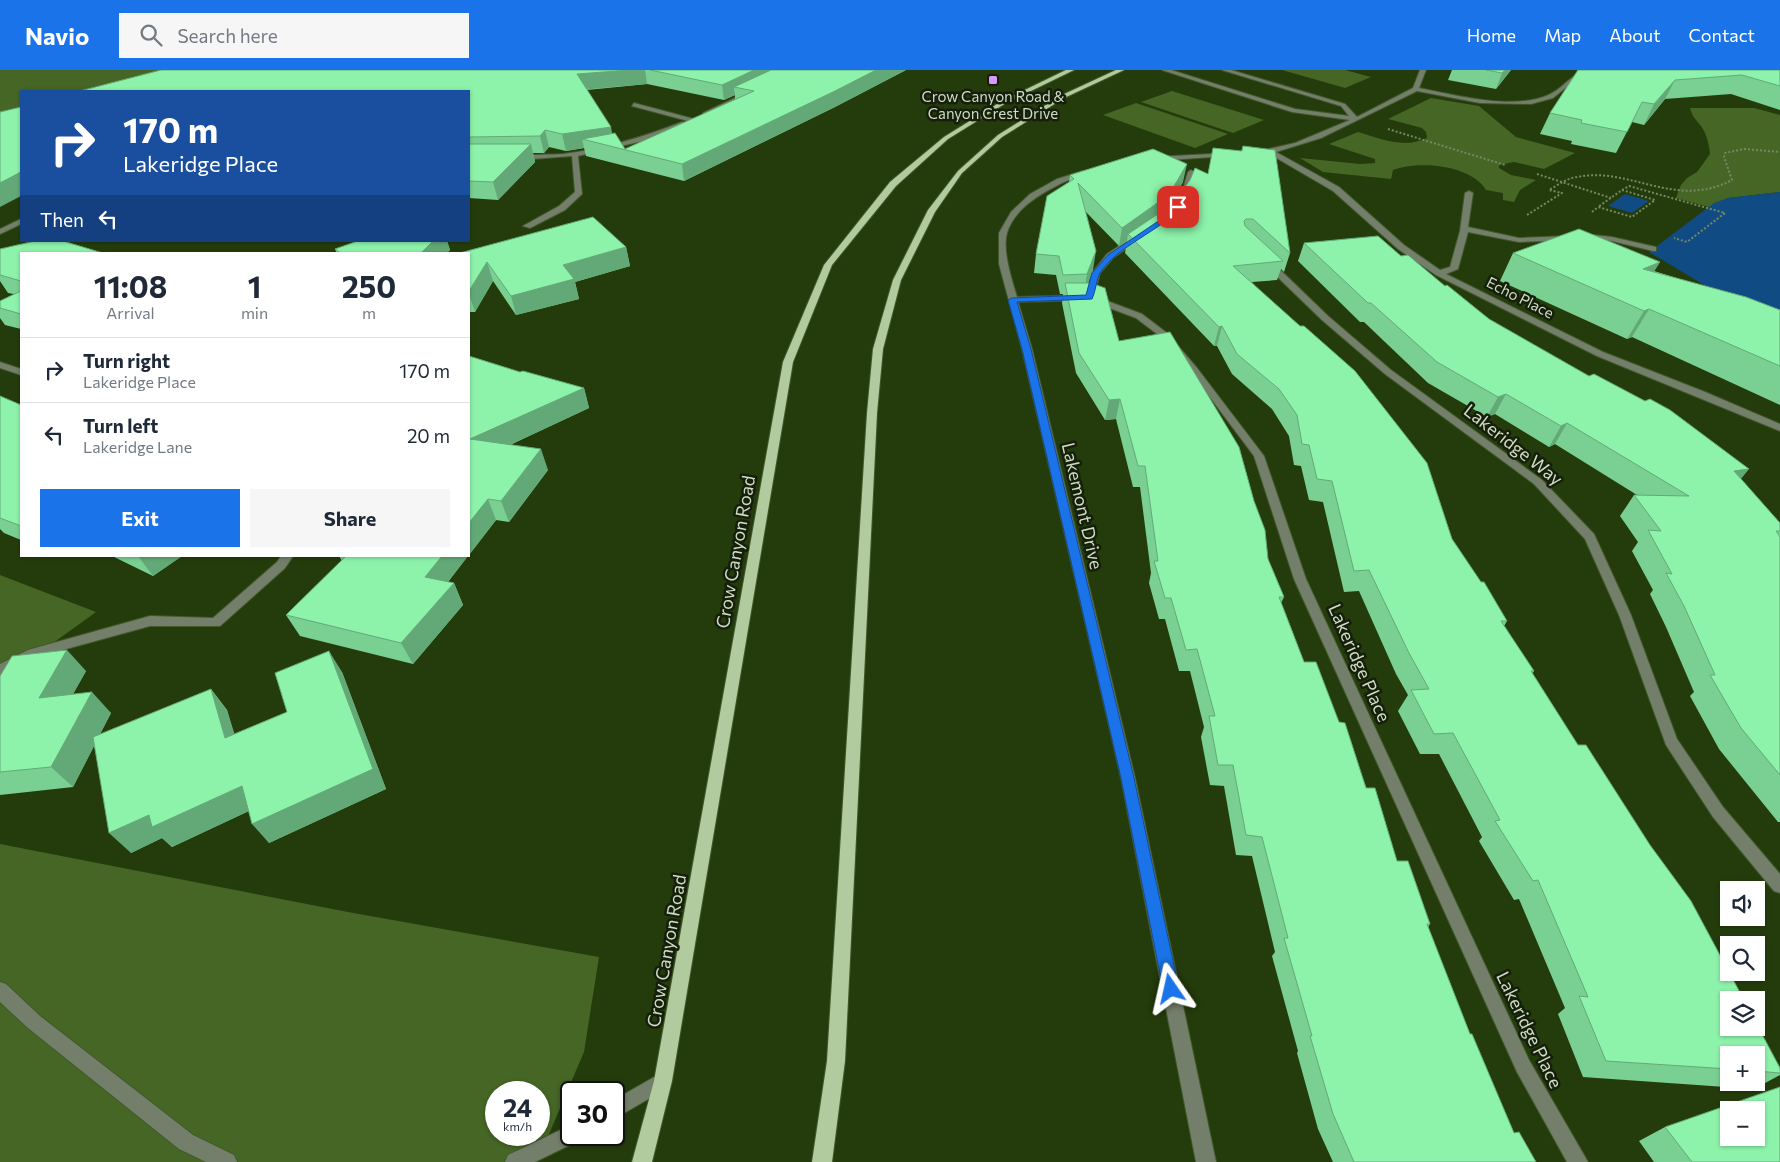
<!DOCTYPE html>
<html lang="en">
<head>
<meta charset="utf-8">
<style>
  body { margin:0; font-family:Commissioner,sans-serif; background:#f6f6f7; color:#1f2937; height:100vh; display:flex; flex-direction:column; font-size:19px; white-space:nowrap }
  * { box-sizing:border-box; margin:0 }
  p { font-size:16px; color:#747a83 }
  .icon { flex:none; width:28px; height:28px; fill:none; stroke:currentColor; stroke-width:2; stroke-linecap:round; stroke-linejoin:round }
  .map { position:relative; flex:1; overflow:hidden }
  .sheet { position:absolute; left:20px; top:182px; width:450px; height:305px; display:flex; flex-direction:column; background:#fff; border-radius:0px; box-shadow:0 1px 4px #0004 }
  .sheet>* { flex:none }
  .guide { position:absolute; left:20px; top:20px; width:450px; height:152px; border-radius:0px; box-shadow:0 1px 4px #0004; background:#1a4fa0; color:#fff; overflow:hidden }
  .fabs { position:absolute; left:1720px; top:811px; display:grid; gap:10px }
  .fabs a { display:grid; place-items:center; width:45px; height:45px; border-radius:0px; background:#fff; box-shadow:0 1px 4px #0004; font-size:25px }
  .speed { position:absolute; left:485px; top:1011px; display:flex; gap:10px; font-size:25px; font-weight:700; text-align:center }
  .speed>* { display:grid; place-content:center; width:65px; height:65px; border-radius:50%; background:#fff; box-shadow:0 1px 4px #0004; line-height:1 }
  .speed small { font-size:12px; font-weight:400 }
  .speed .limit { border:2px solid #111; border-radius:8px; background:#fff; color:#111 }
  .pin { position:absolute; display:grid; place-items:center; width:42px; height:42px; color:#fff; margin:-21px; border-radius:10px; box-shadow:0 2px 8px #0006 }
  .me { position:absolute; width:55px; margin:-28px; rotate:349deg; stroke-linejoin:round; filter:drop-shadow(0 0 4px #0008) }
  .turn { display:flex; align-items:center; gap:18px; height:105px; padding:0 20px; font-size:22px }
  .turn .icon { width:65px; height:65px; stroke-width:2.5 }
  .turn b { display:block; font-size:35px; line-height:42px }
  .then { display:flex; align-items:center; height:48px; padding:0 20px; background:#0003; gap:10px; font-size:19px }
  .eta { display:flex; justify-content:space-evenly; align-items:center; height:85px; text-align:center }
  .eta b { font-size:30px; font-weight:700; line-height:35px }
  .button { display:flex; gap:10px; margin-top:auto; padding:10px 20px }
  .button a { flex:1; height:58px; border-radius:0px; background:#1a73e8; color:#fff; font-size:20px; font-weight:700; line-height:58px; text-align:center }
  .button a+a { background:#f6f6f7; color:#1f2937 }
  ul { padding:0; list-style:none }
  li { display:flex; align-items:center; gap:15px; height:65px; padding:0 20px; border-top:1px solid #e0e1e3 }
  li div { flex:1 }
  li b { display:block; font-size:19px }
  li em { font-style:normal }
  header { display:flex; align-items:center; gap:30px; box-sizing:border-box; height:70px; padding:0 25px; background:#1a73e8; color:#fff }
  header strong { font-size:24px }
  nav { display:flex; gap:28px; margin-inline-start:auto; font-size:18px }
  .search { width:350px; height:45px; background:#f6f6f7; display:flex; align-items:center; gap:12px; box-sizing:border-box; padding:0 18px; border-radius:0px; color:#747a83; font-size:19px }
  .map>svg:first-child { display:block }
  .green { fill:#456625; fill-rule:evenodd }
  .water { fill:#114b83 }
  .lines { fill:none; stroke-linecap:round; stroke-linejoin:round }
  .minor-casing { stroke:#43592c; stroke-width:2 }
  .major-casing { stroke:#43592c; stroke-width:2 }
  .path { stroke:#768963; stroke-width:2; stroke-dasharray:2 2; stroke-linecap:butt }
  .minor { fill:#737f6a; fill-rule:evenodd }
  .major { fill:#b1ca9e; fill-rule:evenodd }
  .wall { fill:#79d092; fill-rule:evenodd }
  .shaded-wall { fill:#63a977 }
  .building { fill:#8df2aa; stroke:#63a977; fill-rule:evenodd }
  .route { fill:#1a73e8; stroke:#114b97 }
  .poi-dot { fill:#d69bfa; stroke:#151f0b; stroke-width:2 }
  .labels { text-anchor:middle; stroke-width:5; stroke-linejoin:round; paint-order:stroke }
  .far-poi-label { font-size:15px; fill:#ceddc3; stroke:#151f0b }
  .far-street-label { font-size:15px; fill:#ceddc3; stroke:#151f0b }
  .street-label { font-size:18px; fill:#ceddc3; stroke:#151f0b }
</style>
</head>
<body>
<header>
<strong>Navio</strong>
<div class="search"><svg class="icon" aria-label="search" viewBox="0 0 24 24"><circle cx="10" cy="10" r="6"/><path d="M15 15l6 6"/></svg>Search here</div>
<nav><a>Home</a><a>Map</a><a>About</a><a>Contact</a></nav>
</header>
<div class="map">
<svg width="1780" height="1092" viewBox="0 0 1780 1092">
  <rect width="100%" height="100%" fill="#243c0b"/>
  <path class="green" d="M0,0H163L80,21H21V37L0,42Z
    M1282,0H1345L1371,7L1345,18Z
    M1172,21L1264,50L1233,63L1141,32Z
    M1431,28L1479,36L1516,67L1575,83L1544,99L1514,92L1499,95V98L1511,105L1536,110L1520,120L1514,132L1503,130V123L1486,120C1472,95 1418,90 1393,100L1391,109L1323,102L1300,88L1360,94L1375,93V89L1329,74L1358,62C1382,69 1403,79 1427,68L1426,62L1422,58L1388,49Z
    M1136,33L1228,64L1195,78L1103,45Z
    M1690,38H1754L1780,45V122L1728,128L1709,137L1676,128L1681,115L1687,108L1697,102L1710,84C1709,75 1707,64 1701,56C1696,50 1692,46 1690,38Z
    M0,505L96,542L13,602L0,614Z
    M0,774L348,842L599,887L584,982L537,1092H0ZM496,1022H539V1065H496Z"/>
  <path class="water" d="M1780,122V251L1726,228L1649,182L1714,133L1728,128Z
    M1625,124L1649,131L1632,143L1608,136Z"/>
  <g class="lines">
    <g class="minor-casing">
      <path id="minor" d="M1162,0H1171L1295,39L1349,46L1341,36L1222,0H1231L1345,34L1357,47L1413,18L1420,0H1426L1419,18C1455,25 1511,40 1546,26C1567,18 1570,0 1596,0L1580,6L1553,28L1531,34L1480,33L1417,21L1321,68L1276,82L1339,117L1404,175L1440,200L1450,197L1460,161L1465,123L1469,121L1473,123L1468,157L1519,168L1594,165L1612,167L1656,177V181H1653L1612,171L1594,169L1519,172L1468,162L1458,199L1446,204L1603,282L1705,322L1780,354V361L1597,286L1436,205L1398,179L1333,121L1268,83L1258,84L1255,82L1295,73L1350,50L1292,42Z
        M750,21L752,24L708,44L703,43Z
        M634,33L694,49L695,50L692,52L632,36Z
        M682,52L687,53L647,70L578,86L582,124L565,140L530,158L523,156L559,136L575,122L572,86L519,90L516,88L517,87C532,84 548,85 563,84C604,79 643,67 682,52Z
        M1230,83V85L1228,86L1153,91L1150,89L1153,87Z
        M1191,100L1194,102L1187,126L1180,128L1188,102Z
        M1083,101L1088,102C1081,108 1069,109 1060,114C1040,124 1014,139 1007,163C1002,181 1012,210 1017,227L1085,225L1092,203L1107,184L1137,164L1144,166L1113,188L1100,203L1094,226L1142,244L1167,263L1197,298L1264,386L1306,509L1529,990L1588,1092H1567L1517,1002L1294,509L1254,386L1191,302L1161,267L1136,248L1088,230L1018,232L1032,279L1135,708L1216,1092H1196L1121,708L1022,279L999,194V163L1011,142L1030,124L1057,109Z
        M21,149V154L0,164V159Z
        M1265,191H1271L1328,246L1391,300L1542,410L1594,464L1631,545L1677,669L1723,737L1780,804V823L1774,821L1713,747L1666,675L1619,545L1585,469L1534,414L1385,304L1322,250L1265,195Z
        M0,292L21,299V305L0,298Z
        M281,486H293L285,498L220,556H150L37,587L0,605V594L28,580L150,546L213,548L277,492Z
        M0,912L6,914L40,946L193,1065L234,1085L237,1092H206L179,1079L28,958L0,932Z
        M663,1002L669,1005L672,1011L669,1017L614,1049V1030Z
        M571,1055V1065H580L578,1071L535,1092H505L508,1085Z"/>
    </g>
    <g class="major-casing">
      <path id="major" d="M1066,0H1074L1006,33L948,69L896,116L832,195L793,292L672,1011L652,1092H632L654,1011L783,292L824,195L890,112L944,67L1002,31Z
        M1116,0H1124L1064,28L1002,67L962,103L935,142L901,210L883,279L877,343L845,991L832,1092H812L827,991L867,343L873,279L893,210L928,140L958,101L998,65L1060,26Z"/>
    </g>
    <path class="path" d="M1388,59L1505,95
      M1537,104L1611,128
      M1622,120L1629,116L1725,143L1687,172L1674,168
      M1622,120L1655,130L1632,147L1598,137Z
      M1592,142L1598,137
      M1527,145L1562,123L1549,120C1558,115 1567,108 1577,107C1630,96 1675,140 1732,110L1724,87L1725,83L1744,79L1780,82"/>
    <use href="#minor" class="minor"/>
    <use href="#major" class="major"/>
  </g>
  <path class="wall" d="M161,0H906L835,37L684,111L586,86L584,78L566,81L549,77L544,83H533L535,92L498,130L469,128V21ZM647,14L724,30L735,25V30L625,79L612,63L587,20Z
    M1452,0H1511L1496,19L1448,10Z
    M1578,0H1780V40L1731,24L1665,29L1644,55L1632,52L1616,83L1571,74L1572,71L1540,64L1550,43Z
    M1243,76L1290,183L1284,202L1281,199L1277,210L1252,212L1452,469L1507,551L1504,556L1534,601L1532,604L1780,998V1005L1754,1019L1583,1007L1558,944L1565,938L1519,829L1514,830L1479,771L1482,767L1439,684H1420L1398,641L1408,625L1396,604L1359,521L1344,522L1323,432L1309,430L1301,396L1294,395L1289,366L1272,339L1232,304L1217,276H1214L1125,183L1127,171L1119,176L1085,141L1093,200L1088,213L1119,271L1268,489L1284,527L1281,533L1304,592L1339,652L1397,791L1430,854L1428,857L1470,964L1514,1063L1536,1092H1333L1318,1059L1297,983L1298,981L1272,886L1275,882L1252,786L1236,785L1224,716L1210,715L1201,667L1204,657L1190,601H1179L1165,549H1159L1149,513L1151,503L1140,417H1133L1116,349L1105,350L1076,303L1062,233L1063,224H1060L1056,205L1034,203L1036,184L1069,112L1070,105L1183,112L1171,133L1208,104L1241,81ZM1729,985H1756V1012H1729Z
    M355,171H447L450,180L446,184H337L335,179L355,172Z
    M1304,173L1401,186L1445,216L1489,249L1741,409L1780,453V752H1778L1719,679L1690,626L1694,622L1666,557L1650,524L1653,520L1632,481L1638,472L1620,446L1634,425H1637L1555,374L1549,377L1495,344L1487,347L1428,313L1364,252H1360L1298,191Z
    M626,177L630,196L575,212L579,229L516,245L493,211L475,242H469V184Z
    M0,179L21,184V259L5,255L0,248V231L14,224L8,223L0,211Z
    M1513,183L1660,192L1654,201L1780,240V335L1632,267L1627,269L1500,211Z
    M520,302L584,318L589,338L510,375L548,400L509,452L496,450L469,485Z
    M0,326L21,335V470L4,463L0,459Z
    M112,486H182L153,506Z
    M339,486H468L448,512L454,513L463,535L413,594L300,566L286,545L342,491Z
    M86,601L73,624L111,643L100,664L211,619L227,640L234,664L287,642L342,602L386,719L269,773L249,741L172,777L162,768L131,783L94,676L73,717L0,725V606Z
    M1665,1057L1780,1092H1654L1639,1071Z"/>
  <path class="shaded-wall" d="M630,0H645L647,14L580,20L577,4Z
    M754,0H788L734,17L735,25L724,30L722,15Z
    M876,0H906L835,37L684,111L682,94Z
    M1505,0H1511L1496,19L1502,3Z
    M1675,10L1665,29L1644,55L1654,34Z
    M611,57L614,74L582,69L584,78L566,81L562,64Z
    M545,60L549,77L544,83L540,66Z
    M531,74L535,92L498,130L493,112Z
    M1187,94L1183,112L1170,136L1128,164L1127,171L1119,176L1122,158Z
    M21,102V126L0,137V113Z
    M433,171H447L450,180L446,184H420Z
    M626,177L630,196L575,212L579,229L516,245L511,226L563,195Z
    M1096,181L1093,200L1084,223L1087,204Z
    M487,192L493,211L475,242L469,224V221Z
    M1660,192L1643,219V199Z
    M1649,239L1632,267L1627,269L1644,241Z
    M1222,256L1217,276H1214L1219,257Z
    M584,318L589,338L477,390L470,369Z
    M1506,324L1495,344L1487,347L1498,327Z
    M1120,329L1116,349L1105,350L1109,330Z
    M1567,353L1555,374L1549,377L1561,356Z
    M541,379L548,400L509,452L501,431Z
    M1749,399L1732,420L1734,401Z
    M488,429L496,450L469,485V453Z
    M138,486H182L153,506Z
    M442,486H468L435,528L425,507Z
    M454,513L463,535L413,594L401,573Z
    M67,580L86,601L59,649L39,628Z
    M329,581L342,602L386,719L269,773L252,754Z
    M211,619L227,640L242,688L225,668Z
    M92,622L111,643L73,717L51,697Z
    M242,716L259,736L172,777L162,768L131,783L109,763L149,745Z"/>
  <path class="building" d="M161,0H630L577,4L611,57L562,64L545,60L540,66L469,67V21H80Z
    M650,0H754L722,15Z
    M771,0H876L835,21L682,94L582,69L615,63L625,79L754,21L734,17Z
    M1486,0H1505L1502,3Z
    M1578,0H1780V16L1742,5L1675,10L1654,34L1642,32L1627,62L1581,53L1582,50L1550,43Z
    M21,37V102L0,113V42Z
    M469,74H531L493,112L469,111Z
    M1243,76L1275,80L1290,183L1253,149H1246L1244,151L1245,156L1283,191L1233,196L1300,256H1304L1355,301L1427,393L1452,469L1481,512H1484L1507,551H1501L1534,601H1531L1578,675H1586L1650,775L1691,831L1744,930H1729V958H1756V953L1780,998V1003L1756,1001V985H1729V999L1606,991L1579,926L1588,927L1538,810L1533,811L1495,751L1500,750L1453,663L1434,664L1411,620L1429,619L1409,583L1369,500L1354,501L1332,411L1317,409L1309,375L1302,374L1297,345L1279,319L1237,284L1222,256L1219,257L1128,164L1158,144L1176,129L1190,110L1195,98L1208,104L1213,78L1242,81Z
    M1153,79L1187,94L1173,118L1156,134L1122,158L1078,113L1096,181L1087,204L1063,205L1059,186L1036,184L1047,126L1074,109L1070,105Z
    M593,147L626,177L563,195L574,209L511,226L487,192L469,221V184H456Z
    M1579,159L1660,192L1643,199L1746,227L1780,240V296L1649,239L1644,241L1513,183Z
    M1378,166L1401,186L1408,185L1445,216L1447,215L1489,249L1589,306L1594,304L1645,331L1650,329L1670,340L1749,399L1734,401L1780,453V461H1776L1780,467V705L1741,658L1710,605H1715L1684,536L1666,503L1672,504L1648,460L1661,461L1634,425L1689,426L1567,353L1561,356L1506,324L1498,327L1437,292L1371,233H1368L1304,173Z
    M35,171H63L106,184H21V211L0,205V179Z
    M355,171H433L420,184H342L335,179L355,172Z
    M1065,213H1091L1105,218L1119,271L1170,262L1239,377L1254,431L1265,460L1268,489L1284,527H1279L1304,592H1316L1339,652L1345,653L1366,718H1375L1397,791H1408L1430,854H1427L1470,964H1472L1514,1063L1519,1062L1536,1092H1354L1333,1044L1310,966H1312L1284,868H1288L1262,767L1246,765L1233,695H1218L1209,646H1215L1197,579L1186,580L1171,528H1165L1154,491H1158L1145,396H1138L1120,329L1109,330L1079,283Z
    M21,221V244L0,238V231Z
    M469,286L520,302L523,301L584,318L470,369L541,379L501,431L488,429L469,453Z
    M0,326L21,335V456L0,448Z
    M346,486H442L425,507L454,513L401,573L286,545Z
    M67,580L39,628L92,622L51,697L0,702V606L12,586Z
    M329,581L373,699L252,754L242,716L152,757L149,745L109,763L93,667L211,619L225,668L287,642L275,603Z
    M1780,1017V1092H1692L1665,1057ZM1729,1040H1756V1068H1729Z"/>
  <path class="route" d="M1175,135L1181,137C1159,162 1117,176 1100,203C1096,210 1096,221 1092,229L1017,232L1031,279L1134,708L1179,919L1176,925L1171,927L1165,925L1163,919L1121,708L1022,279L1008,230L1012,228L1086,225L1092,203L1108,185L1160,150Z"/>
  <rect class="poi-dot" x="988" y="5" width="10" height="10" rx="2.5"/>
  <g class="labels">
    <g class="far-poi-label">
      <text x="993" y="32">Crow Canyon Road &amp;<tspan x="993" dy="17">Canyon Crest Drive</tspan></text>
    </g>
    <g class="far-street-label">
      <text transform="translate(1520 228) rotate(27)" y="5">Echo Place</text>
    </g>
    <g class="street-label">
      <text transform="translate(1513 375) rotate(38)" y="6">Lakeridge Way</text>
      <text transform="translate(1082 436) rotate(77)" y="6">Lakemont Drive</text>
      <text transform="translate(736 482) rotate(-80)" y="6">Crow Canyon Road</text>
      <text transform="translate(1359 593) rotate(66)" y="6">Lakeridge Place</text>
      <text transform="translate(667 881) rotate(-80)" y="6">Crow Canyon Road</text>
      <text transform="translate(1529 960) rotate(64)" y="6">Lakeridge Place</text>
    </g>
  </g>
</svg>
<div class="fabs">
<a><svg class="icon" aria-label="sound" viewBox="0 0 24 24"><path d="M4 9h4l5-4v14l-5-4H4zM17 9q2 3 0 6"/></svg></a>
<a><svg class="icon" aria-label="search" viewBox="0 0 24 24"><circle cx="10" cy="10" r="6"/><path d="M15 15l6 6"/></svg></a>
<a><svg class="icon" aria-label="layers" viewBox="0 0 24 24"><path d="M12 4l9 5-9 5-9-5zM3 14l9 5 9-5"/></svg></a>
<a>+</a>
<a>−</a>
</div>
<div class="speed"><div>24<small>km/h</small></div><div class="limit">30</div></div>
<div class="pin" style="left:1178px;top:137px;background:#d93025"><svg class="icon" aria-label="arrive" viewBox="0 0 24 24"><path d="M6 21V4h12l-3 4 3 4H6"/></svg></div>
<svg class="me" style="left:1171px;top:919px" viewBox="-20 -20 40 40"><path d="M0-17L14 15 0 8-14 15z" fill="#1a73e8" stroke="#fff" stroke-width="4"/></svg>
<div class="guide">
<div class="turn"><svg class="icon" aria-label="right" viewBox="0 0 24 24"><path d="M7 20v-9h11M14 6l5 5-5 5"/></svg><div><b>170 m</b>Lakeridge Place</div></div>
<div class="then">Then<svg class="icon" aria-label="left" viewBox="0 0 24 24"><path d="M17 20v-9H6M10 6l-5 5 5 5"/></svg></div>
</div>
<section class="sheet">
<div class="eta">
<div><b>11:08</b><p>Arrival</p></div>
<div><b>1</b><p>min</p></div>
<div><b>250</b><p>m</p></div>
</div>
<ul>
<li><svg class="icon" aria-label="right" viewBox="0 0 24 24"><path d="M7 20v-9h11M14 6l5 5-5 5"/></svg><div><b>Turn right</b><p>Lakeridge Place</p></div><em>170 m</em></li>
<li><svg class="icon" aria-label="left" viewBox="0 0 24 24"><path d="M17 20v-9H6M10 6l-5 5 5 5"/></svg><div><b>Turn left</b><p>Lakeridge Lane</p></div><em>20 m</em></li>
</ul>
<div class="button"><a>Exit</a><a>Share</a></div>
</section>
</div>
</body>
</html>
